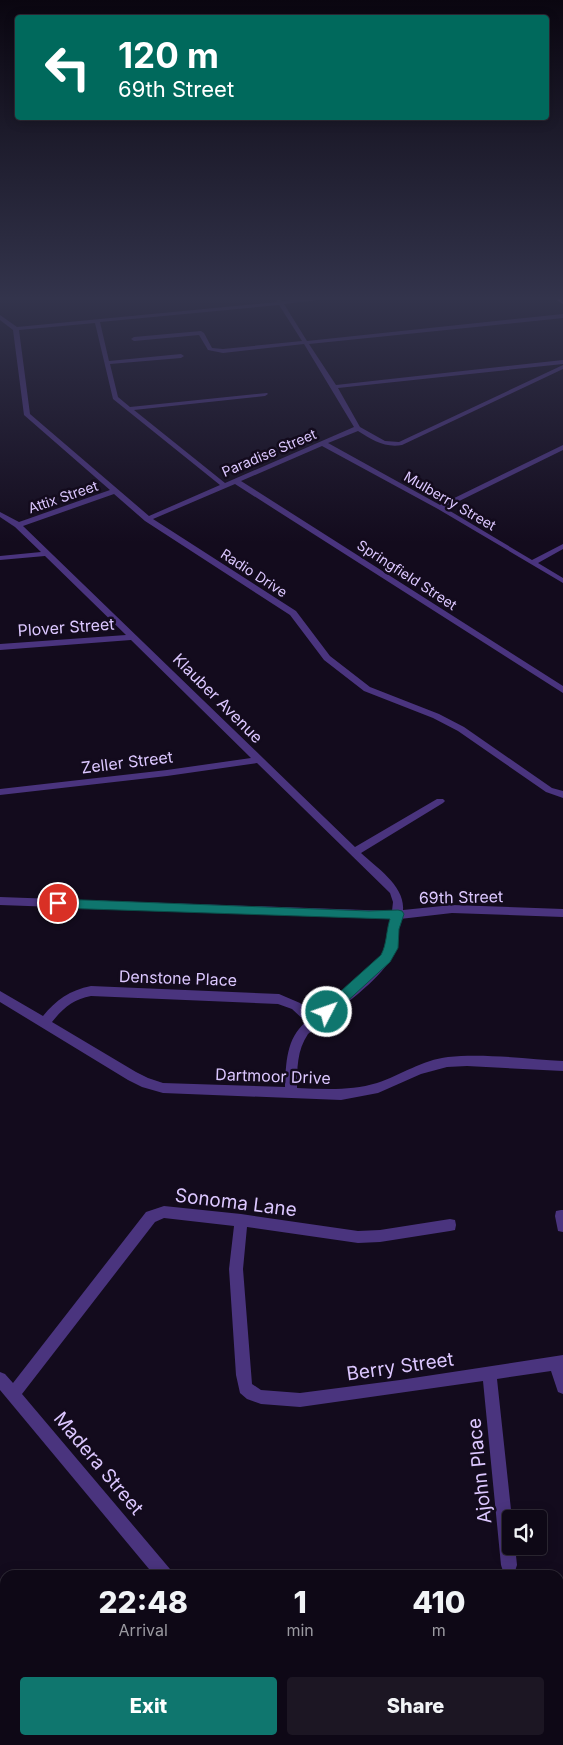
<!DOCTYPE html>
<html lang="en">
<head>
<meta charset="utf-8">
<style>
  body { margin:0; font-family:Inter,sans-serif; background:#1c1623; color:#f1f3f6; height:100vh; display:flex; flex-direction:column; font-size:19px; white-space:nowrap }
  * { box-sizing:border-box; margin:0 }
  p { font-size:16px; color:#9b9aa1 }
  .icon { flex:none; width:28px; height:28px; fill:none; stroke:currentColor; stroke-width:2; stroke-linecap:round; stroke-linejoin:round }
  .map { position:relative; flex:1; overflow:hidden }
  .panel { position:absolute; left:0px; top:1570px; width:564px; height:175px; display:flex; flex-direction:column; background:#0e0816; border-radius:15px 15px 0 0; box-shadow:0 2px 12px #0003,0 0 0 1px #2e2935 }
  .panel>* { flex:none }
  .hud { position:absolute; left:15px; top:15px; width:534px; height:105px; border-radius:5px; box-shadow:0 2px 12px #0003,0 0 0 1px #2e2935; background:#00695c; color:#fff; overflow:hidden }
  .tools { position:absolute; left:502px; top:1510px; display:grid; gap:10px }
  .tools a { display:grid; place-items:center; width:45px; height:45px; border-radius:5px; background:#0e0816; box-shadow:0 2px 12px #0003,0 0 0 1px #2e2935; font-size:25px }
  .pin { position:absolute; display:grid; place-items:center; width:42px; height:42px; color:#fff; margin:-21px; border:2px solid #fff; border-radius:50%; box-shadow:0 1px 5px #0007 }
  .me { position:absolute; width:55px; margin:-28px; rotate:49deg; stroke-linejoin:round; filter:drop-shadow(0 0 4px #0008) }
  .turn { display:flex; align-items:center; gap:18px; height:105px; padding:0 20px; font-size:22px }
  .turn .icon { width:65px; height:65px; stroke-width:2.5 }
  .turn b { display:block; font-size:35px; line-height:42px }
  .eta { display:flex; justify-content:space-evenly; align-items:center; height:85px; text-align:center }
  .eta b { font-size:30px; font-weight:800; line-height:35px }
  .primary-button { display:flex; gap:10px; margin-top:auto; padding:10px 20px }
  .primary-button a { flex:1; height:58px; border-radius:5px; background:#0f766e; color:#fff; font-size:20px; font-weight:800; line-height:58px; text-align:center }
  .primary-button a+a { background:#1c1623; color:#f1f3f6 }
  .map>svg:first-child { display:block }
  .lines { fill:none; stroke-linecap:round; stroke-linejoin:round }
  .minor { fill:#4a347e; fill-rule:evenodd }
  .major { fill:#eb4eff; fill-rule:evenodd }
  .route { fill:#0f766e; stroke:#0a4d48 }
  .labels { text-anchor:middle; stroke-width:5; stroke-linejoin:round; paint-order:stroke }
  .far-street-label { font-size:14px; fill:#dcc7ff; stroke:#130b1d }
  .street-label { font-size:16px; fill:#dcc7ff; stroke:#130b1d }
  .near-street-label { font-size:19px; fill:#dcc7ff; stroke:#130b1d }
</style>
</head>
<body>
<div class="map">
<svg width="563" height="1745" viewBox="0 0 563 1745">
  <rect width="100%" height="100%" fill="#130b1d"/>
  <g class="lines">
    <path class="minor" d="M276,298H280L282,301L314,298H336L284,304L307,341L563,314V318L309,344L336,385L563,360V364L338,388L360,427L385,441L399,442L563,365V369L402,445C385,448 372,440 358,431L328,443L440,505L563,445V450L445,508L532,560L563,544V549L538,563L563,578V583L438,509L322,446L241,481L563,686V693L235,484L153,519L296,611L330,656L370,687L439,714L464,727L552,788L563,791V798L546,792L458,731L433,718L364,691L324,660L290,615L145,521L114,494L23,526L355,847L437,799H443L445,801L443,803L361,853C377,868 405,886 403,910L452,905L563,909V917L452,913L400,919C398,929 400,940 396,949C385,979 332,1013 308,1034C297,1050 297,1069 297,1088C324,1089 351,1091 377,1083C401,1075 422,1060 448,1057C483,1053 528,1059 563,1061V1071L467,1066L447,1067L421,1074L378,1093L341,1100L163,1093L142,1087L128,1080L0,1002V991L43,1016C56,1000 70,990 91,986L279,994L300,1003L314,1015C334,999 374,972 385,950C390,941 387,929 390,919L0,905V897L392,911L393,902L390,893L257,763L167,776L0,795V789L167,770L251,758L131,640L0,650V644L126,635L45,556L0,560V556L41,552L15,527L0,517V512L19,522L110,490L24,415L13,330L0,320V315L17,327L277,302ZM279,305L302,341L223,349L212,348L204,333L201,331L134,337L131,339L134,341L199,335L208,350L223,353L304,344L354,427L225,483L134,410L265,396L268,394L267,393L130,407L118,397L110,364L181,358L184,356L181,354L109,361L100,322ZM95,323L113,399L220,485L149,516L30,414L19,330ZM91,996L278,1004L292,1009L306,1022C286,1038 286,1064 285,1087L163,1083L148,1078L136,1072L52,1022C63,1008 74,999 91,996Z
      M164,1206L241,1214L358,1231L380,1230L450,1219L455,1220L456,1225L455,1230L450,1231L380,1242L358,1243L247,1227L243,1269L252,1384L261,1390L300,1393L400,1380L563,1355V1394L558,1392L551,1371L497,1379L512,1519L511,1546H515L517,1565L515,1571L509,1573L503,1571L501,1565L483,1381L300,1407L261,1404L247,1399L240,1393L236,1375L229,1269L234,1226L164,1218L155,1222L22,1394L170,1569L172,1575H154L0,1390V1372L5,1374L13,1383L146,1212Z
      M561,1210H563V1232L558,1231L555,1216L556,1211Z
      M0,1641L5,1643V1664L0,1662Z
      M58,1740H77L80,1745H61Z
      M293,1740H312L315,1745H296Z"/>
    <path class="major" d="M554,298H562L563,304Z"/>
  </g>
  <linearGradient id="sky" x2="0" y2="1"><stop stop-color="#0a0610"/><stop offset="0.55" stop-color="#33344c"/><stop offset="1" stop-color="#33344c" stop-opacity="0"/></linearGradient>
  <rect width="563" height="543" fill="url(#sky)"/>
  <path class="route" d="M58,899L369,911L398,910L402,911L404,914L399,929L398,948L390,962L331,1016L327,1017L322,1016L320,1012L322,1008L381,955C387,944 386,931 390,919L58,908L54,907L52,903L54,900Z"/>
  <g class="labels">
    <g class="far-street-label">
      <text transform="translate(269 453) rotate(-23)" y="5">Paradise Street</text>
      <text transform="translate(63 497) rotate(-19)" y="5">Attix Street</text>
      <text transform="translate(450 501) rotate(30)" y="5">Mulberry Street</text>
      <text transform="translate(254 573) rotate(33)" y="5">Radio Drive</text>
      <text transform="translate(407 575) rotate(33)" y="5">Springfield Street</text>
    </g>
    <g class="street-label">
      <text transform="translate(66 627) rotate(-4)" y="6">Plover Street</text>
      <text transform="translate(218 698) rotate(45)" y="6">Klauber Avenue</text>
      <text transform="translate(127 762) rotate(-7)" y="6">Zeller Street</text>
      <text transform="translate(461 897) rotate(-1)" y="6">69th Street</text>
      <text transform="translate(178 978) rotate(2)" y="6">Denstone Place</text>
      <text transform="translate(273 1076) rotate(2)" y="6">Dartmoor Drive</text>
    </g>
    <g class="near-street-label">
      <text transform="translate(236 1202) rotate(7)" y="7">Sonoma Lane</text>
      <text transform="translate(400 1366) rotate(-8)" y="7">Berry Street</text>
      <text transform="translate(99 1463) rotate(50)" y="7">Madera Street</text>
      <text transform="translate(479 1471) rotate(-96)" y="7">Ajohn Place</text>
    </g>
  </g>
</svg>
<div class="tools">
<a><svg class="icon" aria-label="sound" viewBox="0 0 24 24"><path d="M4 9h4l5-4v14l-5-4H4zM17 9q2 3 0 6"/></svg></a>
</div>
<div class="pin" style="left:58px;top:903px;background:#d93025"><svg class="icon" aria-label="arrive" viewBox="0 0 24 24"><path d="M6 21V4h12l-3 4 3 4H6"/></svg></div>
<svg class="me" style="left:327px;top:1012px" viewBox="-20 -20 40 40"><circle r="17" fill="#0f766e" stroke="#fff" stroke-width="3"/><path d="M0-11L8 9 0 5-8 9z" fill="#fff"/></svg>
<div class="hud">
<div class="turn"><svg class="icon" aria-label="left" viewBox="0 0 24 24"><path d="M17 20v-9H6M10 6l-5 5 5 5"/></svg><div><b>120 m</b>69th Street</div></div>
</div>
<section class="panel">
<div class="eta">
<div><b>22:48</b><p>Arrival</p></div>
<div><b>1</b><p>min</p></div>
<div><b>410</b><p>m</p></div>
</div>
<div class="primary-button"><a>Exit</a><a>Share</a></div>
</section>
</div>
</body>
</html>
